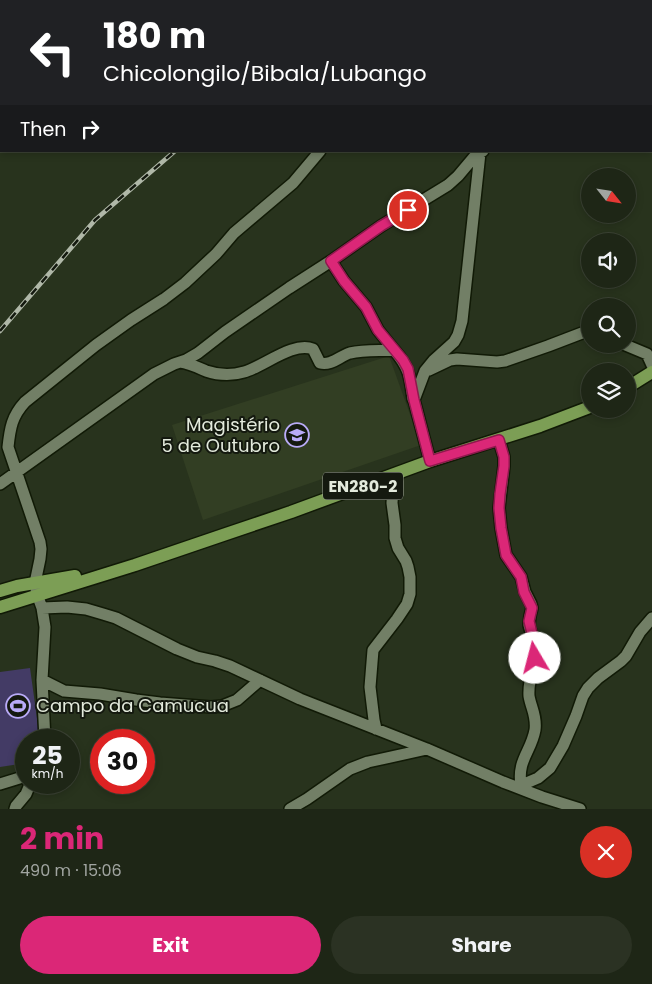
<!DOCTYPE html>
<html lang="en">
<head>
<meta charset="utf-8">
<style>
  body { margin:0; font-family:Poppins,sans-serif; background:#2b3223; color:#f1f3f6; height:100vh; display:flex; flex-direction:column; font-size:19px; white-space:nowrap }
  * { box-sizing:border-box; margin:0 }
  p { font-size:16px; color:#a1a5a1 }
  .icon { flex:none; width:28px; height:28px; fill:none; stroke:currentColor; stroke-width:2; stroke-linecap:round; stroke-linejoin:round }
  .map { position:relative; height:809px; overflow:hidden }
  .side { display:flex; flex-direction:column; background:#1e2616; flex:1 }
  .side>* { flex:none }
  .banner { position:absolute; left:0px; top:0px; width:652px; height:152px; box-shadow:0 2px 8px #0003,0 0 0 1px #3c4335; background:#202124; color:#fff; overflow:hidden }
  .needle { width:32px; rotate:120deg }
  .fabs { position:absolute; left:581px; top:168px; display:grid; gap:10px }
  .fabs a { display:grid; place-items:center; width:55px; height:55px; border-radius:50%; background:#1e2616; box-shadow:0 2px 8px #0003,0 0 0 1px #3c4335; font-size:25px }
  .speed { position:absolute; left:15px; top:729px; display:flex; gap:10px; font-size:25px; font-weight:700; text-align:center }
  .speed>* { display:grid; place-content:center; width:65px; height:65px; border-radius:50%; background:#1e2616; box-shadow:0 2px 8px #0003,0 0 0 1px #3c4335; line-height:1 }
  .speed small { font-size:12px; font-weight:400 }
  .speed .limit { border:8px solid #d22; background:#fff; color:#111 }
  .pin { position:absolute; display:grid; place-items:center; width:42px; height:42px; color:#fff; margin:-21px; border:2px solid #fff; border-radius:50%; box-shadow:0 1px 5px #0007 }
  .me { position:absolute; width:55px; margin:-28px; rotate:352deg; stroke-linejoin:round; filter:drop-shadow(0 0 4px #0008) }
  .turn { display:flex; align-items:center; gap:18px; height:105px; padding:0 20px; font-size:22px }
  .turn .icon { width:65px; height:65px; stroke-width:2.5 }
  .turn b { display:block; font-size:35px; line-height:42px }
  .then { display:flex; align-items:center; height:48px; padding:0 20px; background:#0003; gap:10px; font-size:19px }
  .round { display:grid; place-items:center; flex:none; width:52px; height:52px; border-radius:26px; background:#2b3223 }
  .head { display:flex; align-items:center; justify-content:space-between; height:85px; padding:0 20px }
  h1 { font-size:30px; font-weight:700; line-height:38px; color:#db2777 }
  .primary-button { display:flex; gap:10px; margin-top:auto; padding:10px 20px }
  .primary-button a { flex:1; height:58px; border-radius:30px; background:#db2777; color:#fff; font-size:20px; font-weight:700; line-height:58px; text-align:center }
  .primary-button a+a { background:#2b3223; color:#f1f3f6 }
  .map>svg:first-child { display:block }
  .built { fill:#323e23 }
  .grass { fill:#433b65 }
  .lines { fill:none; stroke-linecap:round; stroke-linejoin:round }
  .minor-casing { stroke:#111a06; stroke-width:14 }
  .major-casing { stroke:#111a06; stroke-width:15 }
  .minor { stroke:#727f66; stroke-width:11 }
  .major { stroke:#7c9e55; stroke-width:12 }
  .rail-casing { stroke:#b0b8a8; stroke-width:4.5 }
  .rail { stroke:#14190f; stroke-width:2.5; stroke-dasharray:8; stroke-linecap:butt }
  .route-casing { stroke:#8e194d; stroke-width:12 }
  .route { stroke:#db2777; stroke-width:9 }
  .labels { text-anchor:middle; stroke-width:4; stroke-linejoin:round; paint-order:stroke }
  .shield { fill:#14190f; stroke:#a5ab9e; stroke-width:1 }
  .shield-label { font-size:16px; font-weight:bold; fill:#e3eadc }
  .poi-label { font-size:18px; fill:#e3eadc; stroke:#14190f; text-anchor:end }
</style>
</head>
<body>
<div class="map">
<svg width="652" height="809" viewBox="0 0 652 809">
  <rect width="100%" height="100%" fill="#28331d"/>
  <path class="built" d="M389,356L421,445L203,520L172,425Z"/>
  <path class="grass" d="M30,668L40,740H26V763L0,767V672Z"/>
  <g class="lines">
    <g class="minor-casing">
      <path id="minor" d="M580,1L581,0
        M651,34L652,33
        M651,122H652
        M331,261L344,281L366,307L378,330L394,350
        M623,344L647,354L652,365
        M180,362C189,363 197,367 206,371C218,375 231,376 244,372C263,367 293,341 313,349L320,363C331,366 340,356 350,353C364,350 380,351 394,350C409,367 410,376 413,399
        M429,370L450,360L457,359L497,362L505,361L548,346L582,333L590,332
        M499,440L504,457V466L499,508L501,528L506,555L521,577L525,592L531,604L532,608L530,616L529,625L536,650V654C533,668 528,681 529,696C531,708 537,716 535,730C531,752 517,760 521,785
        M430,461L414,400L425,371L434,360L454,342L458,335L462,321L480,153
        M0,484L154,374L174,364L186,360L198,353L225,332L289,288L331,261L381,226L448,185L458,176L474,157L483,151
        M42,608L67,607L86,609L103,614L116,618L177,649L197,657L215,661L230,666L300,699L427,749L503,782L542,797L580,809
        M42,680L64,691L100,694L136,700L160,703L211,707L222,706L237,700L260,680
        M376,729L374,720L370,687L373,650L397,619L407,604L410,594V577L408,567L406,561L398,548L395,538V525L392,503L393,487L399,473
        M45,740L42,680L45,627L42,608L37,594L35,583L40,559L41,549L40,542L8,447C10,428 12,416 25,402L96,345L131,320L164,299L185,283L216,254L234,233L293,183L320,151
        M0,784L26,776
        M517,787L538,778L550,768L563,746L576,716L583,696L588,688L598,678L621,661L626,656L640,632L652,618
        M15,809L16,806L26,794L31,782
        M290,809L307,799L350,769L368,762L427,749"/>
    </g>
    <g class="major-casing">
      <path id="major" d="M628,387L652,372
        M0,591L17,586L75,576
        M0,607L135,565L226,534L291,512L430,461L540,426L590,407"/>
    </g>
    <use href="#minor" class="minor"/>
    <use href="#major" class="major"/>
    <g class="rail-casing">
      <path id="rail" d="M392,1L394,0
        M0,331L95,220L175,151"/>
    </g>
    <use href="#rail" class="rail"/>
  </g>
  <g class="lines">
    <g class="route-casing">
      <path id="route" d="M408,210L381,226L331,261L344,281L366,307L378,330L403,360L408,369L414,400L430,461L499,440L504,457V466L500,494L499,508L501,528L506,555L521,577L524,592L532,608L529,621L536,650L535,658"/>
    </g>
    <use href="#route" class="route"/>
  </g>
  <defs>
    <g id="school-ring" transform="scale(1.25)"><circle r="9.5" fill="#14190f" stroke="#b9abf7" stroke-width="1.5"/><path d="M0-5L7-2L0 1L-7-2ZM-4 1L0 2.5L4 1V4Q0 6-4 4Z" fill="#b9abf7"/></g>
    <g id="stadium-ring" transform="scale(1.25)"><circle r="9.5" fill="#14190f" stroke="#b9abf7" stroke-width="1.5"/><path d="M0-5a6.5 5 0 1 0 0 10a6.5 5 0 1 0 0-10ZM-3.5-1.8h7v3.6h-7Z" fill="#b9abf7"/></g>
  </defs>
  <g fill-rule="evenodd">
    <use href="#school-ring" x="297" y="435"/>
    <use href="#stadium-ring" x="18" y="706"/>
  </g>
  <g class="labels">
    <rect class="shield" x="323" y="472.5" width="80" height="27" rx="4"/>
    <g class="shield-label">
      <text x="363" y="492">EN280-2</text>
    </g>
    <g class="poi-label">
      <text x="280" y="431">Magistério<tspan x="280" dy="21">5 de Outubro</tspan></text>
      <text x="36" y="712" text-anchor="start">Campo da Camucua</text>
    </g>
  </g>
</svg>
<div class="fabs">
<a><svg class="needle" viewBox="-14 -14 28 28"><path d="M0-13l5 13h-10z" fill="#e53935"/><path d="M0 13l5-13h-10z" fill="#a1a5a1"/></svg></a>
<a><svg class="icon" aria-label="sound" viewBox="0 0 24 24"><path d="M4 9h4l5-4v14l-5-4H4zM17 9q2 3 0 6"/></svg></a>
<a><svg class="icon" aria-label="search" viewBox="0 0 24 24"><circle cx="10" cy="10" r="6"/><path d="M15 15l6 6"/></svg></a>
<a><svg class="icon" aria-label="layers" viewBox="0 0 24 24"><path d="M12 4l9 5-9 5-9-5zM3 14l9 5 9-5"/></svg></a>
</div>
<div class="speed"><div>25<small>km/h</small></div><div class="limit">30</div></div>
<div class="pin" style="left:408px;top:210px;background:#d93025"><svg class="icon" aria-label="arrive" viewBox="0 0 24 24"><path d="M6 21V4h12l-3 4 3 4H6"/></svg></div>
<svg class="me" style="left:535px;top:658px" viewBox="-20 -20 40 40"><circle r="19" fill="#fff"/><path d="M0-13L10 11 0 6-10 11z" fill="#db2777"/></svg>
<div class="banner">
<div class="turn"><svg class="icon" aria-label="left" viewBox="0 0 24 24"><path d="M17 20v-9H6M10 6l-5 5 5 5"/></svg><div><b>180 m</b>Chicolongilo/Bibala/Lubango</div></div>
<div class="then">Then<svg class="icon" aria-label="right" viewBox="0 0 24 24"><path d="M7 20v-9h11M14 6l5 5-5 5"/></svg></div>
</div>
</div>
<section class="side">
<div class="head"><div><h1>2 min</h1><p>490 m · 15:06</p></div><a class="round" style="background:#d93025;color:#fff"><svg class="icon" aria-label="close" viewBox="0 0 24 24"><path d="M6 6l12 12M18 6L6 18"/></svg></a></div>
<div class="primary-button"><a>Exit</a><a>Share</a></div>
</section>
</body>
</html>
